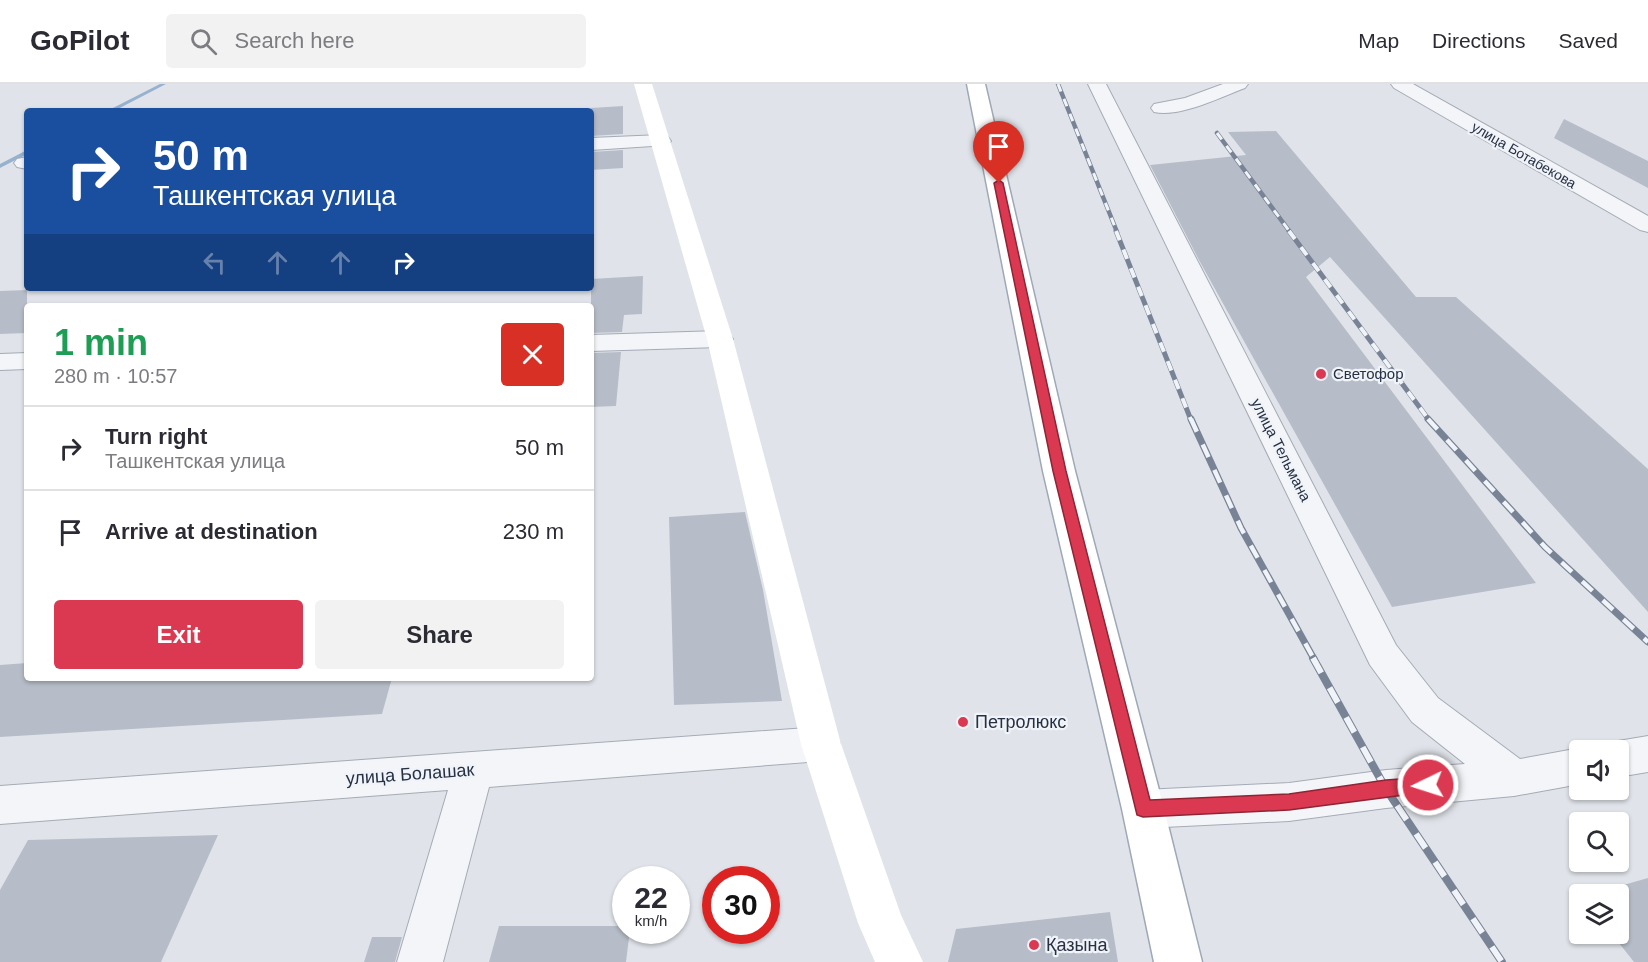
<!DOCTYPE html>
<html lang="en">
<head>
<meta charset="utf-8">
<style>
  body { margin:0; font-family:Helvetica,sans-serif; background:#f2f2f3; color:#2b2b33; height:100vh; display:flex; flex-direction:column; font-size:22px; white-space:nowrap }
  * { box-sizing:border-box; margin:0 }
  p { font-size:20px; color:#7c7c81 }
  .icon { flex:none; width:33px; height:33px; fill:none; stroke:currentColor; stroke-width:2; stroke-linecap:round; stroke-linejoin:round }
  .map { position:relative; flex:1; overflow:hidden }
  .details { position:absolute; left:24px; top:219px; width:570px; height:378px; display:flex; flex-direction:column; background:#fff; border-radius:6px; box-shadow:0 2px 4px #0004 }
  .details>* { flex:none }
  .guide { position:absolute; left:24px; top:24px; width:570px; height:183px; border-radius:6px; box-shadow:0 2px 4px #0004; background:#1a4fa0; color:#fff; overflow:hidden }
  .controls { position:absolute; left:1569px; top:656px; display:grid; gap:12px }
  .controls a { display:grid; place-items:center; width:60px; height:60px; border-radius:6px; background:#fff; box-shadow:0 2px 4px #0004; font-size:30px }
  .speed { position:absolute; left:612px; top:782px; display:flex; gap:12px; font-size:30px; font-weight:700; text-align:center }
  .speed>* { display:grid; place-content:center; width:78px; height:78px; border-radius:50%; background:#fff; box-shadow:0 2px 4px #0004; line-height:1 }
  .speed small { font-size:15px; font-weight:400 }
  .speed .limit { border:9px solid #d22; background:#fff; color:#111 }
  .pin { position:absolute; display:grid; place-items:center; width:51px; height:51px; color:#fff; margin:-62px -26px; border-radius:50% 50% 50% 0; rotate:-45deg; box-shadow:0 0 6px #0007 }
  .pin .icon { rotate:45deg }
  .me { position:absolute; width:66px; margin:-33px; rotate:266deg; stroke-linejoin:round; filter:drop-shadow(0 0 4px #0008) }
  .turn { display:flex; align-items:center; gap:21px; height:126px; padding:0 30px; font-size:27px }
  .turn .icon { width:78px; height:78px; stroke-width:2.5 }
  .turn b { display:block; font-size:42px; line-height:51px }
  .lanes { display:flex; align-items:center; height:57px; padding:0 30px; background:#0003; justify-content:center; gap:30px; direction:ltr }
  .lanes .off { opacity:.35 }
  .round { display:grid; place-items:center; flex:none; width:63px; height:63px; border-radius:6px; background:#f2f2f3 }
  .overview { display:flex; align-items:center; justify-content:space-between; height:102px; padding:0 30px }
  h1 { font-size:36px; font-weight:600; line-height:45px; color:#1e9e55 }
  .action { display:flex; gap:12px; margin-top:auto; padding:12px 30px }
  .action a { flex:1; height:69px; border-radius:6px; background:#db3951; color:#fff; font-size:24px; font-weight:600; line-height:69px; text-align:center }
  .action a+a { background:#f2f2f3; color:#2b2b33 }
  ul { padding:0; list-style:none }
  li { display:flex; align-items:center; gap:18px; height:84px; padding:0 30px; border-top:2px solid #e1e1e2 }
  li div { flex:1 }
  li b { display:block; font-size:22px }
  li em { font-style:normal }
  header { display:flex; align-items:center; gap:36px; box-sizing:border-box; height:84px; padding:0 30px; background:#fff; border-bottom:2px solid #e1e1e2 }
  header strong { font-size:28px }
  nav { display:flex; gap:33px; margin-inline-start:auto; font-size:21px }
  .search { width:420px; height:54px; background:#f2f2f3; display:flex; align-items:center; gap:15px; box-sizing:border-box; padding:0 21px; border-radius:6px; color:#7c7c81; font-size:22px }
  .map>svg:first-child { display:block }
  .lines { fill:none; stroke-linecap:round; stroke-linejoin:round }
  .stream { fill:#97b2ce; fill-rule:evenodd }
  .building { fill:#b7bdc8 }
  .street-casing { stroke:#a5abb5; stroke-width:2 }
  .primary-casing { stroke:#9ea8b7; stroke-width:3 }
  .street { fill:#f3f5f8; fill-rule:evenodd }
  .secondary { fill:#fff; fill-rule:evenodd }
  .primary { fill:#fff; fill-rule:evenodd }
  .rail-far3-casing { stroke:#788395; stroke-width:4.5 }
  .rail-far2-casing { stroke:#788395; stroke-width:5 }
  .rail-far1-casing { stroke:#788395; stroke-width:7 }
  .rail-casing { stroke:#788395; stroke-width:8 }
  .rail-far3 { stroke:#f0f3f8; stroke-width:3; stroke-dasharray:8; stroke-linecap:butt }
  .rail-far2 { stroke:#f0f3f8; stroke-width:4; stroke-dasharray:10; stroke-linecap:butt }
  .rail-far1 { stroke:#f0f3f8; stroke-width:4.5; stroke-dasharray:14; stroke-linecap:butt }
  .rail { stroke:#f0f3f8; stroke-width:6; stroke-dasharray:17; stroke-linecap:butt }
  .route { fill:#db3951; stroke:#8e2535; stroke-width:1.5 }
  .poi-dot { fill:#db3951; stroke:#f0f3f8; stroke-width:2 }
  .labels { text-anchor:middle; stroke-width:4.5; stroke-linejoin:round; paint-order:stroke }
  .far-street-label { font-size:14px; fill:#273143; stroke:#f0f3f8 }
  .poi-label { font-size:15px; fill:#273143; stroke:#f0f3f8; text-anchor:start }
  .street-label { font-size:15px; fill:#273143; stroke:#f0f3f8 }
  .near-poi-label { font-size:18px; fill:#273143; stroke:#f0f3f8; text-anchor:start }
  .near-street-label { font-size:18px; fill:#273143; stroke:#f0f3f8 }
</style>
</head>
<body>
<header>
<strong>GoPilot</strong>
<div class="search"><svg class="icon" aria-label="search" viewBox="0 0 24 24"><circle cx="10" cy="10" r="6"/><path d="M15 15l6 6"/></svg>Search here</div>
<nav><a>Map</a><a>Directions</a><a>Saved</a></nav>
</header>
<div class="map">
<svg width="1648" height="878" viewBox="0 0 1648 878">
  <rect width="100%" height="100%" fill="#e0e4ea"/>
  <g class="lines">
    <path class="stream" d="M160,0H166L114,27H107Z
      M27,66V70L0,84V80Z"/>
  </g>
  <path class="building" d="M623,22V50L591,52V24Z
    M1564,35L1648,77V104L1554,54Z
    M1276,47L1416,213H1456L1648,385V528L1330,173L1306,193L1536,499L1392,523L1200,178L1150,81L1246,71L1228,48Z
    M623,66V84L591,86V68Z
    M643,192L642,230L624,231L622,248L591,249V195Z
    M27,206V249L0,250V207Z
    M621,268L616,322L591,323V269Z
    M745,428L763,506L782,617L674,621L669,433Z
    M27,579V594H392L382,630L0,653V581Z
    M218,751L161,878H0V806L28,756Z
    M1648,794V878H1634L1611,849H1618V810H1592Z
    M1110,828L1118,878H948L956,845Z
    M499,842H626V846H630L626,878H489Z
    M372,853H402L395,878H364Z"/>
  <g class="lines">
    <g class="street-casing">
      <path id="street" d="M1088,0H1106L1396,561L1438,614L1520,675L1580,664L1585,666H1580V700L1514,712L1386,724L1289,737L1143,744L1129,739L1123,725L1129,711L1143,706L1289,699L1386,686L1465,680L1412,638L1370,581Z
        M1223,0H1248L1245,4C1221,13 1179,34 1154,28L1151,24L1154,20L1185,14Z
        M1391,0H1413L1648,132V148L1640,146L1394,4Z
        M661,51L668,53L671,57L668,61L591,66V54Z
        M27,73V85L17,83L14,79L17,75Z
        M720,247L729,250L733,255L729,260L720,263L591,267V251Z
        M27,269V285L0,286V270Z
        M821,643L835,648L840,660L835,672L821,677L489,703L443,878H397L448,706L0,740V702Z
        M1648,652V688L1618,693V666H1603L1604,662L1618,657Z"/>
    </g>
    <g class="primary-casing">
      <path id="primary" d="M967,0H985L1075,387L1164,725L1202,878H1154L1122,725L1043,387Z"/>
    </g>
    <use href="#street" class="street"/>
    <path class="secondary" d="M634,0H652L733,255L841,660L901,831L923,878H875L858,839L801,660L707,255Z"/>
    <use href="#primary" class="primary"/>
    <g class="rail-far3-casing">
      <path id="rail-far3" d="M1058,0L1117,148
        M1217,49L1290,148"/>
    </g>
    <g class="rail-far2-casing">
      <path id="rail-far2" d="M1116,147L1191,336
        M1289,147L1429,336"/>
    </g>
    <g class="rail-far1-casing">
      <path id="rail-far1" d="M1191,335L1241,444L1314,575
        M1428,335L1545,463L1648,558"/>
    </g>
    <g class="rail-casing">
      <path id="rail" d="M1313,574L1386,705L1502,878"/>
    </g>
    <use href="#rail-far3" class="rail-far3"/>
    <use href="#rail-far2" class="rail-far2"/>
    <use href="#rail-far1" class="rail-far1"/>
    <use href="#rail" class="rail"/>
  </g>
  <path class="route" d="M999,96L1003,99L1066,387L1150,716L1289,710L1386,696L1428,693L1435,696L1437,701L1435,707L1289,726L1143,733L1137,731L1053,387L994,99Z"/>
  <g class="poi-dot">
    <circle cx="1321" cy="290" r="6"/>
    <circle cx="963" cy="638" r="6"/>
    <circle cx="1034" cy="861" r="6"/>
  </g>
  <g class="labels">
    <g class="far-street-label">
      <text transform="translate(1524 71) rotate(30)" y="5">улица Ботабекова</text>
    </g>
    <g class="poi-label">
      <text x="1333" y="295">Светофор</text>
    </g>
    <g class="street-label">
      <text transform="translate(1281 366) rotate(63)" y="5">улица Тельмана</text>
    </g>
    <g class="near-poi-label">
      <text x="975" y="644">Петролюкс</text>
      <text x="1046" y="867">Қазына</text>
    </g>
    <g class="near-street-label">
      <text transform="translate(410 690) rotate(-4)" y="6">улица Болашак</text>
    </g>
  </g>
</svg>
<div class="controls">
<a><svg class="icon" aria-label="sound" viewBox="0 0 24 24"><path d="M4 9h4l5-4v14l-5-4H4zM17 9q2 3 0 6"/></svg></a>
<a><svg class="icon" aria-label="search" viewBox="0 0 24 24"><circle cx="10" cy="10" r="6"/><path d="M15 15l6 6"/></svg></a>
<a><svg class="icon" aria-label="layers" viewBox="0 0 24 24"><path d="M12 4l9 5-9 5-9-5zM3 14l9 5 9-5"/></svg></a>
</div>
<div class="speed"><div>22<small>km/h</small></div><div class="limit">30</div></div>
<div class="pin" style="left:999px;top:99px;background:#d93025"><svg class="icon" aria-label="arrive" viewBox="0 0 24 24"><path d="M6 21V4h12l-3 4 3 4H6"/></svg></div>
<svg class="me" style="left:1428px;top:701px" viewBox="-20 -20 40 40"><circle r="17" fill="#db3951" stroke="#fff" stroke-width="3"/><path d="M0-11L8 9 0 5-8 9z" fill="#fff"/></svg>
<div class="guide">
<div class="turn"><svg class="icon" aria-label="right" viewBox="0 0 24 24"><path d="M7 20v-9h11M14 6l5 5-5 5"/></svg><div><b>50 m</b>Ташкентская улица</div></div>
<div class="lanes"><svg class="icon off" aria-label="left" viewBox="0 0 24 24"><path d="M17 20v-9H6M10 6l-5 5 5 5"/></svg><svg class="icon off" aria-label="ahead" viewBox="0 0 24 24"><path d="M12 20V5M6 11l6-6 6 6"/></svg><svg class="icon off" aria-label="ahead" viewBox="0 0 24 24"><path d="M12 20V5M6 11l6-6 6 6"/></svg><svg class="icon" aria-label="right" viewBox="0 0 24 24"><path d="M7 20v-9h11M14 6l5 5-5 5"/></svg></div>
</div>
<section class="details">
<div class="overview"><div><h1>1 min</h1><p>280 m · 10:57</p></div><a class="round" style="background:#d93025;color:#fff"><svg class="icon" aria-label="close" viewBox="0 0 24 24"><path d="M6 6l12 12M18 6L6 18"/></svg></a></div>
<ul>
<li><svg class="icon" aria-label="right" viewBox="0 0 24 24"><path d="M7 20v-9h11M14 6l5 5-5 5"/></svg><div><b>Turn right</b><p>Ташкентская улица</p></div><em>50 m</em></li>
<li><svg class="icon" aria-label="arrive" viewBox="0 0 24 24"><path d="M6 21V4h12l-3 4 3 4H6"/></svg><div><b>Arrive at destination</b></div><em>230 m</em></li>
</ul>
<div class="action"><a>Exit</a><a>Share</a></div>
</section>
</div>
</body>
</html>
